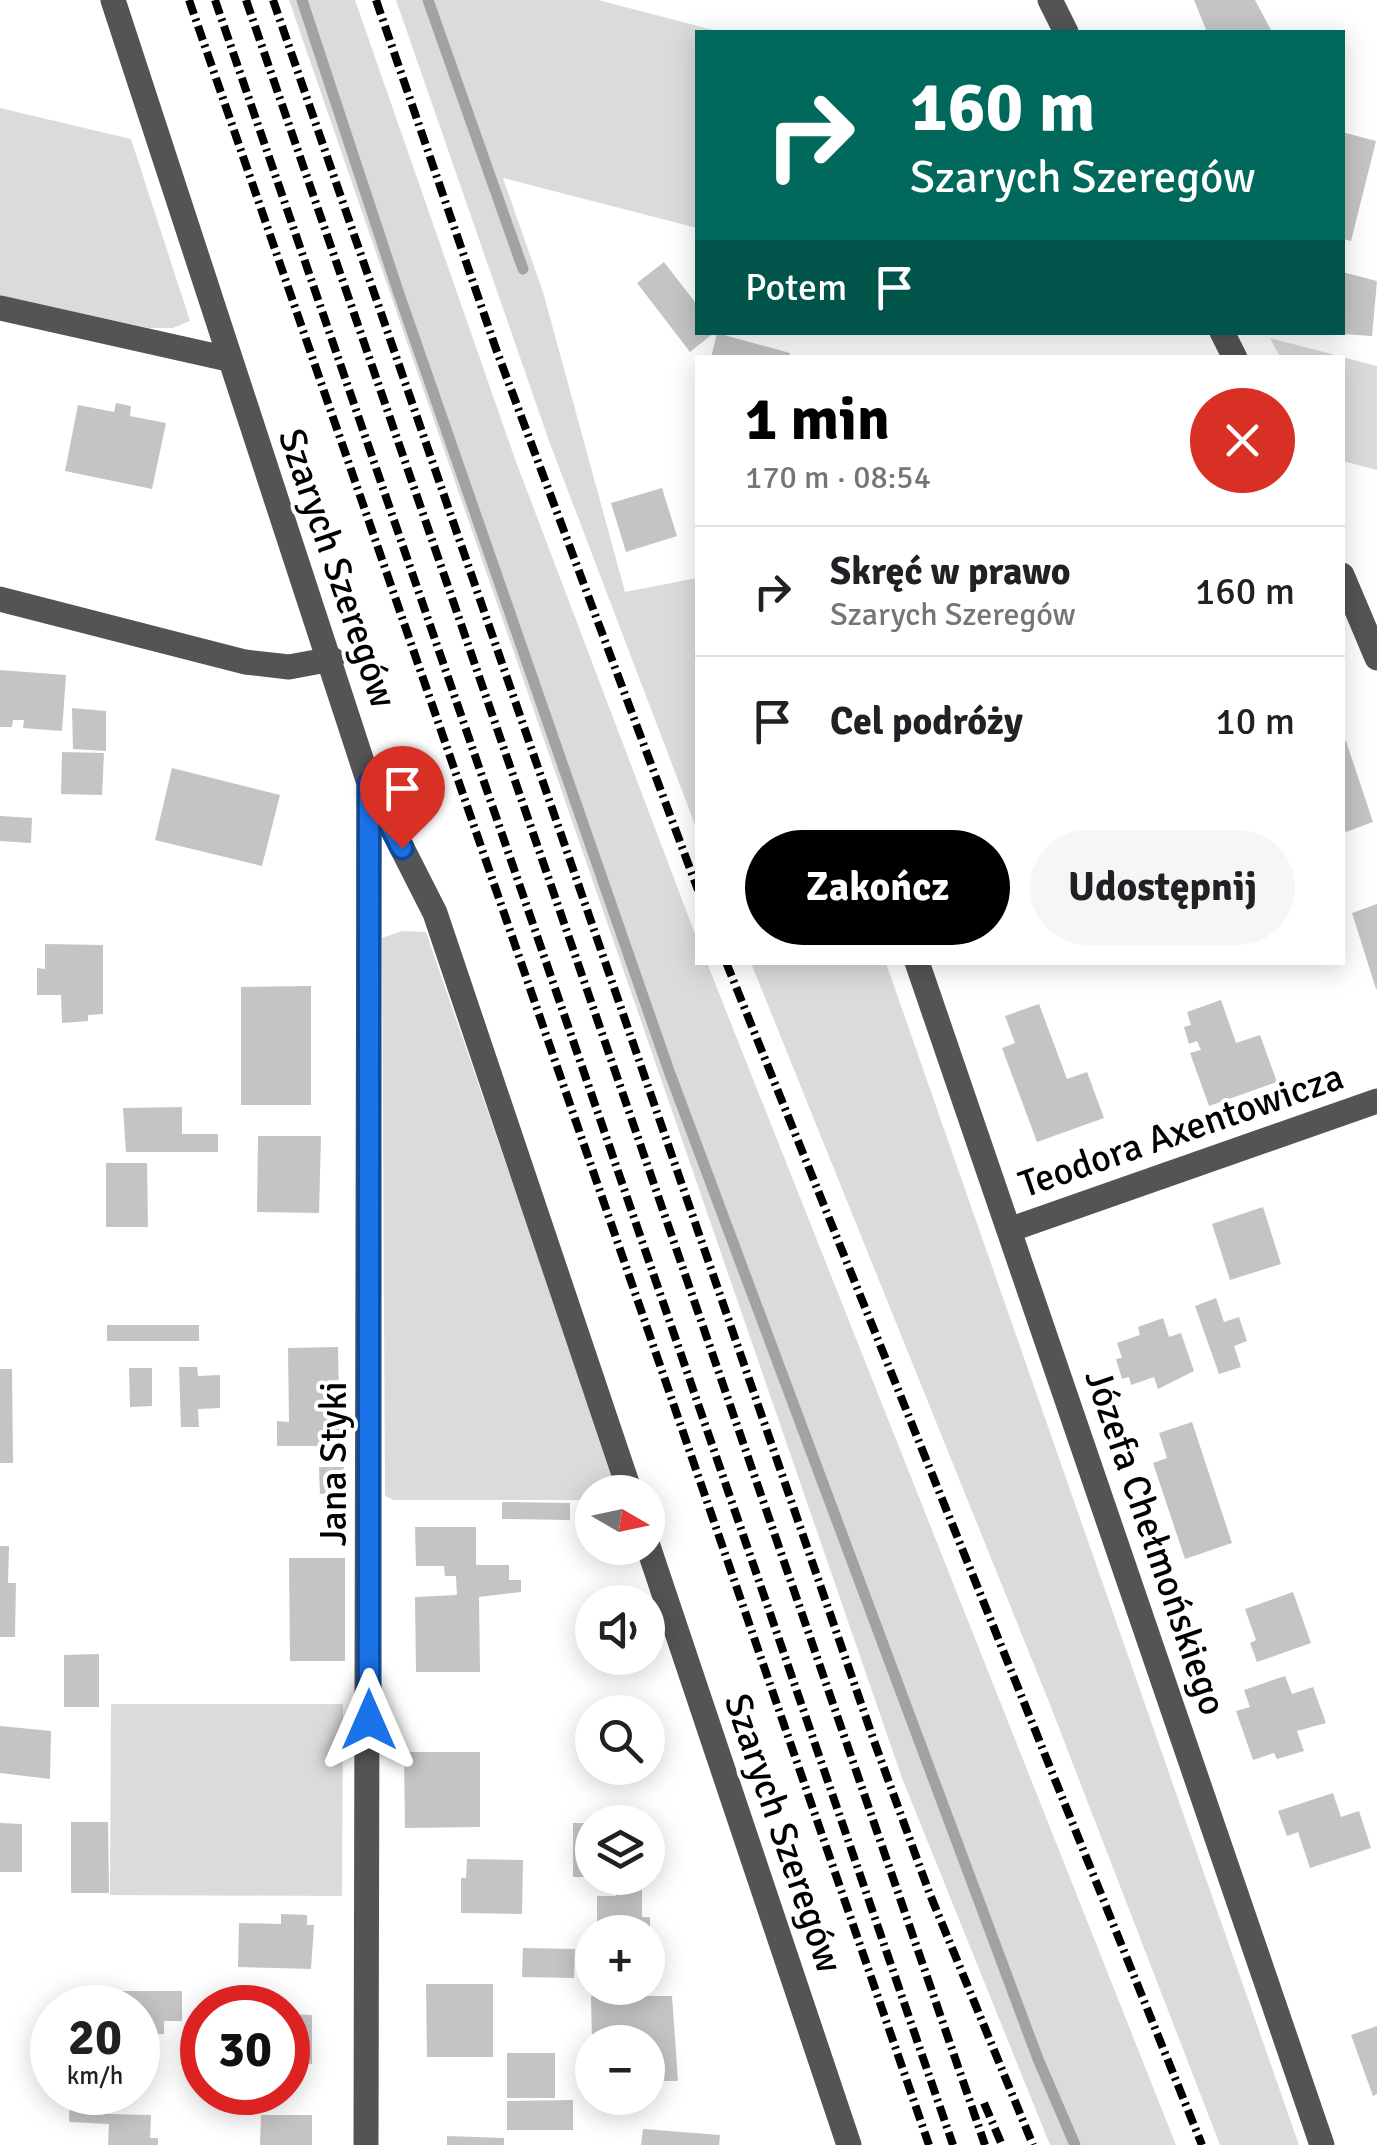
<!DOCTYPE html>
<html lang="pl">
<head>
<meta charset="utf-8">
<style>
  body { margin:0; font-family:Signika,sans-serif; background:#f6f6f6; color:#202124; height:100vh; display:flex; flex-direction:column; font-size:38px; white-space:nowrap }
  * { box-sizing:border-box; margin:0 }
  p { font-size:32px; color:#757577 }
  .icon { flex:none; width:55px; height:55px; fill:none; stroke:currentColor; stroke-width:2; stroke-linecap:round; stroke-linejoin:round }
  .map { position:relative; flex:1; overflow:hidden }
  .panel { position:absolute; left:695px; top:355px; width:650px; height:610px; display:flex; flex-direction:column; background:#fff; border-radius:0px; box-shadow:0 5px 25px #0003 }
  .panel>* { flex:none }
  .banner { position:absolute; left:695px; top:30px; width:650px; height:305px; border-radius:0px; box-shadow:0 5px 25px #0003; background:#00695c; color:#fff; overflow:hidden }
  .needle { width:65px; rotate:99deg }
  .tools { position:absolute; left:575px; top:1475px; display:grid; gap:20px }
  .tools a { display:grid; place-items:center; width:90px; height:90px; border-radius:50%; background:#fff; box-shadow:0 5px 25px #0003; font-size:50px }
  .speed { position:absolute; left:30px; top:1985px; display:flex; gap:20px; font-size:50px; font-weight:700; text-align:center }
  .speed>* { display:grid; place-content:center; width:130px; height:130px; border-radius:50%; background:#fff; box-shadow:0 5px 25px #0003; line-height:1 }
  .speed small { font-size:25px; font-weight:400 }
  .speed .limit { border:15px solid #d22; background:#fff; color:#111 }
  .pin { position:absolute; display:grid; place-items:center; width:85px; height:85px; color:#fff; margin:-102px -42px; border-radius:50% 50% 50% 0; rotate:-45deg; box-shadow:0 0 10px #0007 }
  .pin .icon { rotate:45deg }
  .me { position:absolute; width:110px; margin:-55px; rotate:0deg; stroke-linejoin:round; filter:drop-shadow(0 0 8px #0008) }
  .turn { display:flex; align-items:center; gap:35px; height:210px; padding:0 50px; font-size:45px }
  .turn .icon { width:130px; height:130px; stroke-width:2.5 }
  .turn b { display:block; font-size:70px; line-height:85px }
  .then { display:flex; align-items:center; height:95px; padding:0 50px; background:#0003; gap:20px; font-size:38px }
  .round { display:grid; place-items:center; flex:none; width:105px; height:105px; border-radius:52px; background:#f6f6f6 }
  .head { display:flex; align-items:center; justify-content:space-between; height:170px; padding:0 50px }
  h1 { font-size:60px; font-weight:700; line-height:75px; color:#000 }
  .primary-button { display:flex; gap:20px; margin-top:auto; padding:20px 50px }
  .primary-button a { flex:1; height:115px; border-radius:60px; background:#000; color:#fff; font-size:40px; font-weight:700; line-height:115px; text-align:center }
  .primary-button a+a { background:#f6f6f6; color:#202124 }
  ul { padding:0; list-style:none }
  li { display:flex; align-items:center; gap:30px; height:130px; padding:0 50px; border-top:2px solid #e0e0e0 }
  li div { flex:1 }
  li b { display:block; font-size:38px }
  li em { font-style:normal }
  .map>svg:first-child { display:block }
  .green { fill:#dbdbdb }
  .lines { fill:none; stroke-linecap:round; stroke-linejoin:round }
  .stream { stroke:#a2a2a2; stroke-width:11 }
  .building { fill:#c4c4c4 }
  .minor { stroke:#545454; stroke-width:25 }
  .rail { stroke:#000; stroke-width:8; stroke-dasharray:15 5 2.5 5; stroke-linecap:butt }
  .route-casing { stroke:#114b97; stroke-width:25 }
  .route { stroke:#1a73e8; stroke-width:18 }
  .labels { text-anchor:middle; stroke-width:8; stroke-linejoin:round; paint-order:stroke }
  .street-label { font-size:38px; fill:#000; stroke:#fff }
</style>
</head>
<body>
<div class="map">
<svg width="1377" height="2145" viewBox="0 0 1377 2145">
  <rect width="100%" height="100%" fill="#fff"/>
  <path class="green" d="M289,0H355L515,459L697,939L698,962L707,963L1176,2145H1050L902,1778Z
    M396,0H598L721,32H698L697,228L503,178L543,292L625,592L697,578V830L549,441Z
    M0,108L131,139L190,321L173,328H149L0,296Z
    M1270,338L1377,366V470L1343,461L1342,358L1280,357Z
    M402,931L426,932L619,1492H592V1500H394L385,1496L382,938Z
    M751,963H886L1299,2145H1220L1049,1702Z
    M111,1704H343L342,1896L110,1895Z"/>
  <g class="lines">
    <path class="stream" d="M302,0L398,291L669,1071L1038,2059L1075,2145
      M428,0L523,269"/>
  </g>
  <path class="building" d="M1194,0H1255L1272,32H1207Z
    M1342,132L1376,141L1351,241L1342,239Z
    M664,262L698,306V332H715L690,352L637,283Z
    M1342,272L1377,281L1372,336L1342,334Z
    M717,333L790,353L789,358H711Z
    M116,403L131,406L130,416L166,423L152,489L65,471L78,405L114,412Z
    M662,488L677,536L626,552L611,503Z
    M0,670L66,675L62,731L23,728L24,720H13L12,727H0Z
    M72,708L106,711V751L73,749Z
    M1346,741L1373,822L1346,832L1342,823V742Z
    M62,752L104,753L102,795L61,794Z
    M172,768L280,795L262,866L155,840Z
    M0,816L32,818L31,843L0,841Z
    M1377,904V989H1376L1352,913Z
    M45,944L103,945V1014L88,1015V1021L62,1023L61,995H37V968L45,969Z
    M311,986V1105H241V987Z
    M1221,1000L1236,1043L1260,1035L1277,1082L1209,1106L1190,1053L1201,1050L1197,1041L1189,1044L1184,1027L1191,1025L1187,1012Z
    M1039,1004L1067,1079L1087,1072L1104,1118L1037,1142L1002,1048L1015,1043L1005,1016Z
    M182,1107V1134H218V1152H126L123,1108Z
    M258,1136H321L319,1213L257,1212Z
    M106,1163H147L148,1227H106Z
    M1263,1207L1281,1264L1230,1280L1212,1224Z
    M1216,1298L1224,1322L1239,1317L1247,1341L1234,1346L1241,1367L1219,1374L1195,1306Z
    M1163,1318L1169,1337L1181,1333L1194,1371L1158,1389L1154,1377L1131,1385L1129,1377L1122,1379L1116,1359L1122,1358L1117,1343L1140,1335L1138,1327Z
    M107,1325H199V1341H107Z
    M338,1347L340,1458H319V1446H277V1421L289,1422L288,1348Z
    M179,1367H197L198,1376L220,1375V1408L198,1409L199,1427H181Z
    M129,1368H152V1406L130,1407Z
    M0,1369H12L13,1463H0Z
    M1192,1422L1232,1543L1185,1559L1153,1463L1167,1458L1159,1433Z
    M319,1467H344L345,1493L320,1494Z
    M502,1502L570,1503V1520L502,1519Z
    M415,1527H476V1565H509V1580H521V1592L479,1597L480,1672H416L415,1597L457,1595L456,1576H445L444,1566H416Z
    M0,1546H9L8,1583H16L15,1637H0Z
    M289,1558H345V1661H290Z
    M1293,1592L1311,1643L1257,1662L1250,1643L1256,1640L1245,1609Z
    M99,1654V1707H64V1655Z
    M1285,1676L1292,1694L1313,1687L1326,1723L1297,1731L1304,1751L1277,1759L1274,1753L1253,1760L1236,1711L1250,1707L1244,1690Z
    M0,1726L51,1731L50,1779L0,1773Z
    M404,1752H480V1827L405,1828Z
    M1333,1793L1341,1817L1359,1811L1371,1848L1310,1868L1298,1832L1287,1836L1278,1811Z
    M71,1822H108L109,1893H71Z
    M0,1823L22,1824V1872H0Z
    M573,1823H592V1877H573Z
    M467,1859L523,1860L522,1914L461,1913V1878H466Z
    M630,1885L642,1887V1917H650V1932H597V1896H616V1888Z
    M281,1914L307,1915V1925H314L311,1969L238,1967L239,1923L281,1924Z
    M523,1948L575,1949L574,1978L522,1977Z
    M426,1984H493V2057H427Z
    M112,1991H182V2021H164V2034H147V2021L138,2022V2008H111Z
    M591,1996H672L678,2081H648V2042H592Z
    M288,2014L312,2015V2064L288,2063Z
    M1377,2026V2094L1373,2096L1351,2035Z
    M507,2053H555V2098H507Z
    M70,2092H109V2114L151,2115L150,2138H158V2145H108L109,2124L69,2122Z
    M573,2100V2130H507V2101Z
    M261,2115H312V2145H260Z
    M643,2129L720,2135L719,2145H641Z
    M447,2136L504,2138V2145H447Z"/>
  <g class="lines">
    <path class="minor" d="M113,0L369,783L435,913L630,1492
      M1050,0L1066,32
      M0,308L228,359
      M1222,332L1235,358
      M1342,575L1377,658
      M0,599L245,662L289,667L332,659
      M917,962L1322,2145
      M1009,1230L1377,1101
      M648,1546L849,2145
      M366,2145L369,788"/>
    <path class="rail" d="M189,0L929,2145
      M215,0L953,2145
      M246,0L985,2145
      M273,0L874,1741L929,1892L1033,2145
      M376,0L496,349L698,890
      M726,962L1202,2145
      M984,2103L1002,2145"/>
  </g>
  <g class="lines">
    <g class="route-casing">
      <path id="route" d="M369,1720V783L402,848"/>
    </g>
    <use href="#route" class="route"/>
  </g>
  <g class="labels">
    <g class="street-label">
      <text transform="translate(338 568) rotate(71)" y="13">Szarych Szeregów</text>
      <text transform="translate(1181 1130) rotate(-19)" y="13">Teodora Axentowicza</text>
      <text transform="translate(333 1464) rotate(-90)" y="13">Jana Styki</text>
      <text transform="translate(1156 1542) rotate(71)" y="13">Józefa Chełmońskiego</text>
      <text transform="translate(784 1833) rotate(71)" y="13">Szarych Szeregów</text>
    </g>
  </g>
</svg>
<div class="tools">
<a><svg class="needle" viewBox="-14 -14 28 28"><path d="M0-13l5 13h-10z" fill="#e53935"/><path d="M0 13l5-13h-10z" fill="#757577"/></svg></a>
<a><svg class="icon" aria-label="sound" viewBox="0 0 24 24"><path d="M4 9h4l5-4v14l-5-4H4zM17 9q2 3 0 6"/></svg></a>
<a><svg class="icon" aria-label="search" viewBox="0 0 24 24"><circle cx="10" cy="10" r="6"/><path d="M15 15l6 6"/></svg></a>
<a><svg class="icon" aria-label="layers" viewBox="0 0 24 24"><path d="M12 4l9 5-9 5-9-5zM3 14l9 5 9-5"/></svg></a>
<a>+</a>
<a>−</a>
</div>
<div class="speed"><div>20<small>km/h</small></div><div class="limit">30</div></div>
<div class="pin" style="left:402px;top:848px;background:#d93025"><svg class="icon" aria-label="arrive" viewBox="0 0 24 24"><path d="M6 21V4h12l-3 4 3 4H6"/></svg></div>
<svg class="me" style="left:369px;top:1720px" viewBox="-20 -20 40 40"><path d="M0-17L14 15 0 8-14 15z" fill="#1a73e8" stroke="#fff" stroke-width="4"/></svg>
<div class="banner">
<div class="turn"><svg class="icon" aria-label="right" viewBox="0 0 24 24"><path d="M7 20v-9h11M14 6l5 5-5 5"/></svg><div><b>160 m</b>Szarych Szeregów</div></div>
<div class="then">Potem<svg class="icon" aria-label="arrive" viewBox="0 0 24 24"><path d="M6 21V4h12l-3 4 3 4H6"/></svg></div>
</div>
<section class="panel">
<div class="head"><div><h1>1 min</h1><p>170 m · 08:54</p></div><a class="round" style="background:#d93025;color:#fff"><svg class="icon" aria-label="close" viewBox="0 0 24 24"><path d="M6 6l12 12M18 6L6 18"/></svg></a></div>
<ul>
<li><svg class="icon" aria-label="right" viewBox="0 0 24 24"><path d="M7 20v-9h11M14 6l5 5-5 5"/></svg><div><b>Skręć w prawo</b><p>Szarych Szeregów</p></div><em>160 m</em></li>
<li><svg class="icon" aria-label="arrive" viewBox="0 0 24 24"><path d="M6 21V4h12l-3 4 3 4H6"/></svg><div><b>Cel podróży</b></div><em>10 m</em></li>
</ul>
<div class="primary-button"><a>Zakończ</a><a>Udostępnij</a></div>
</section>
</div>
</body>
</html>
